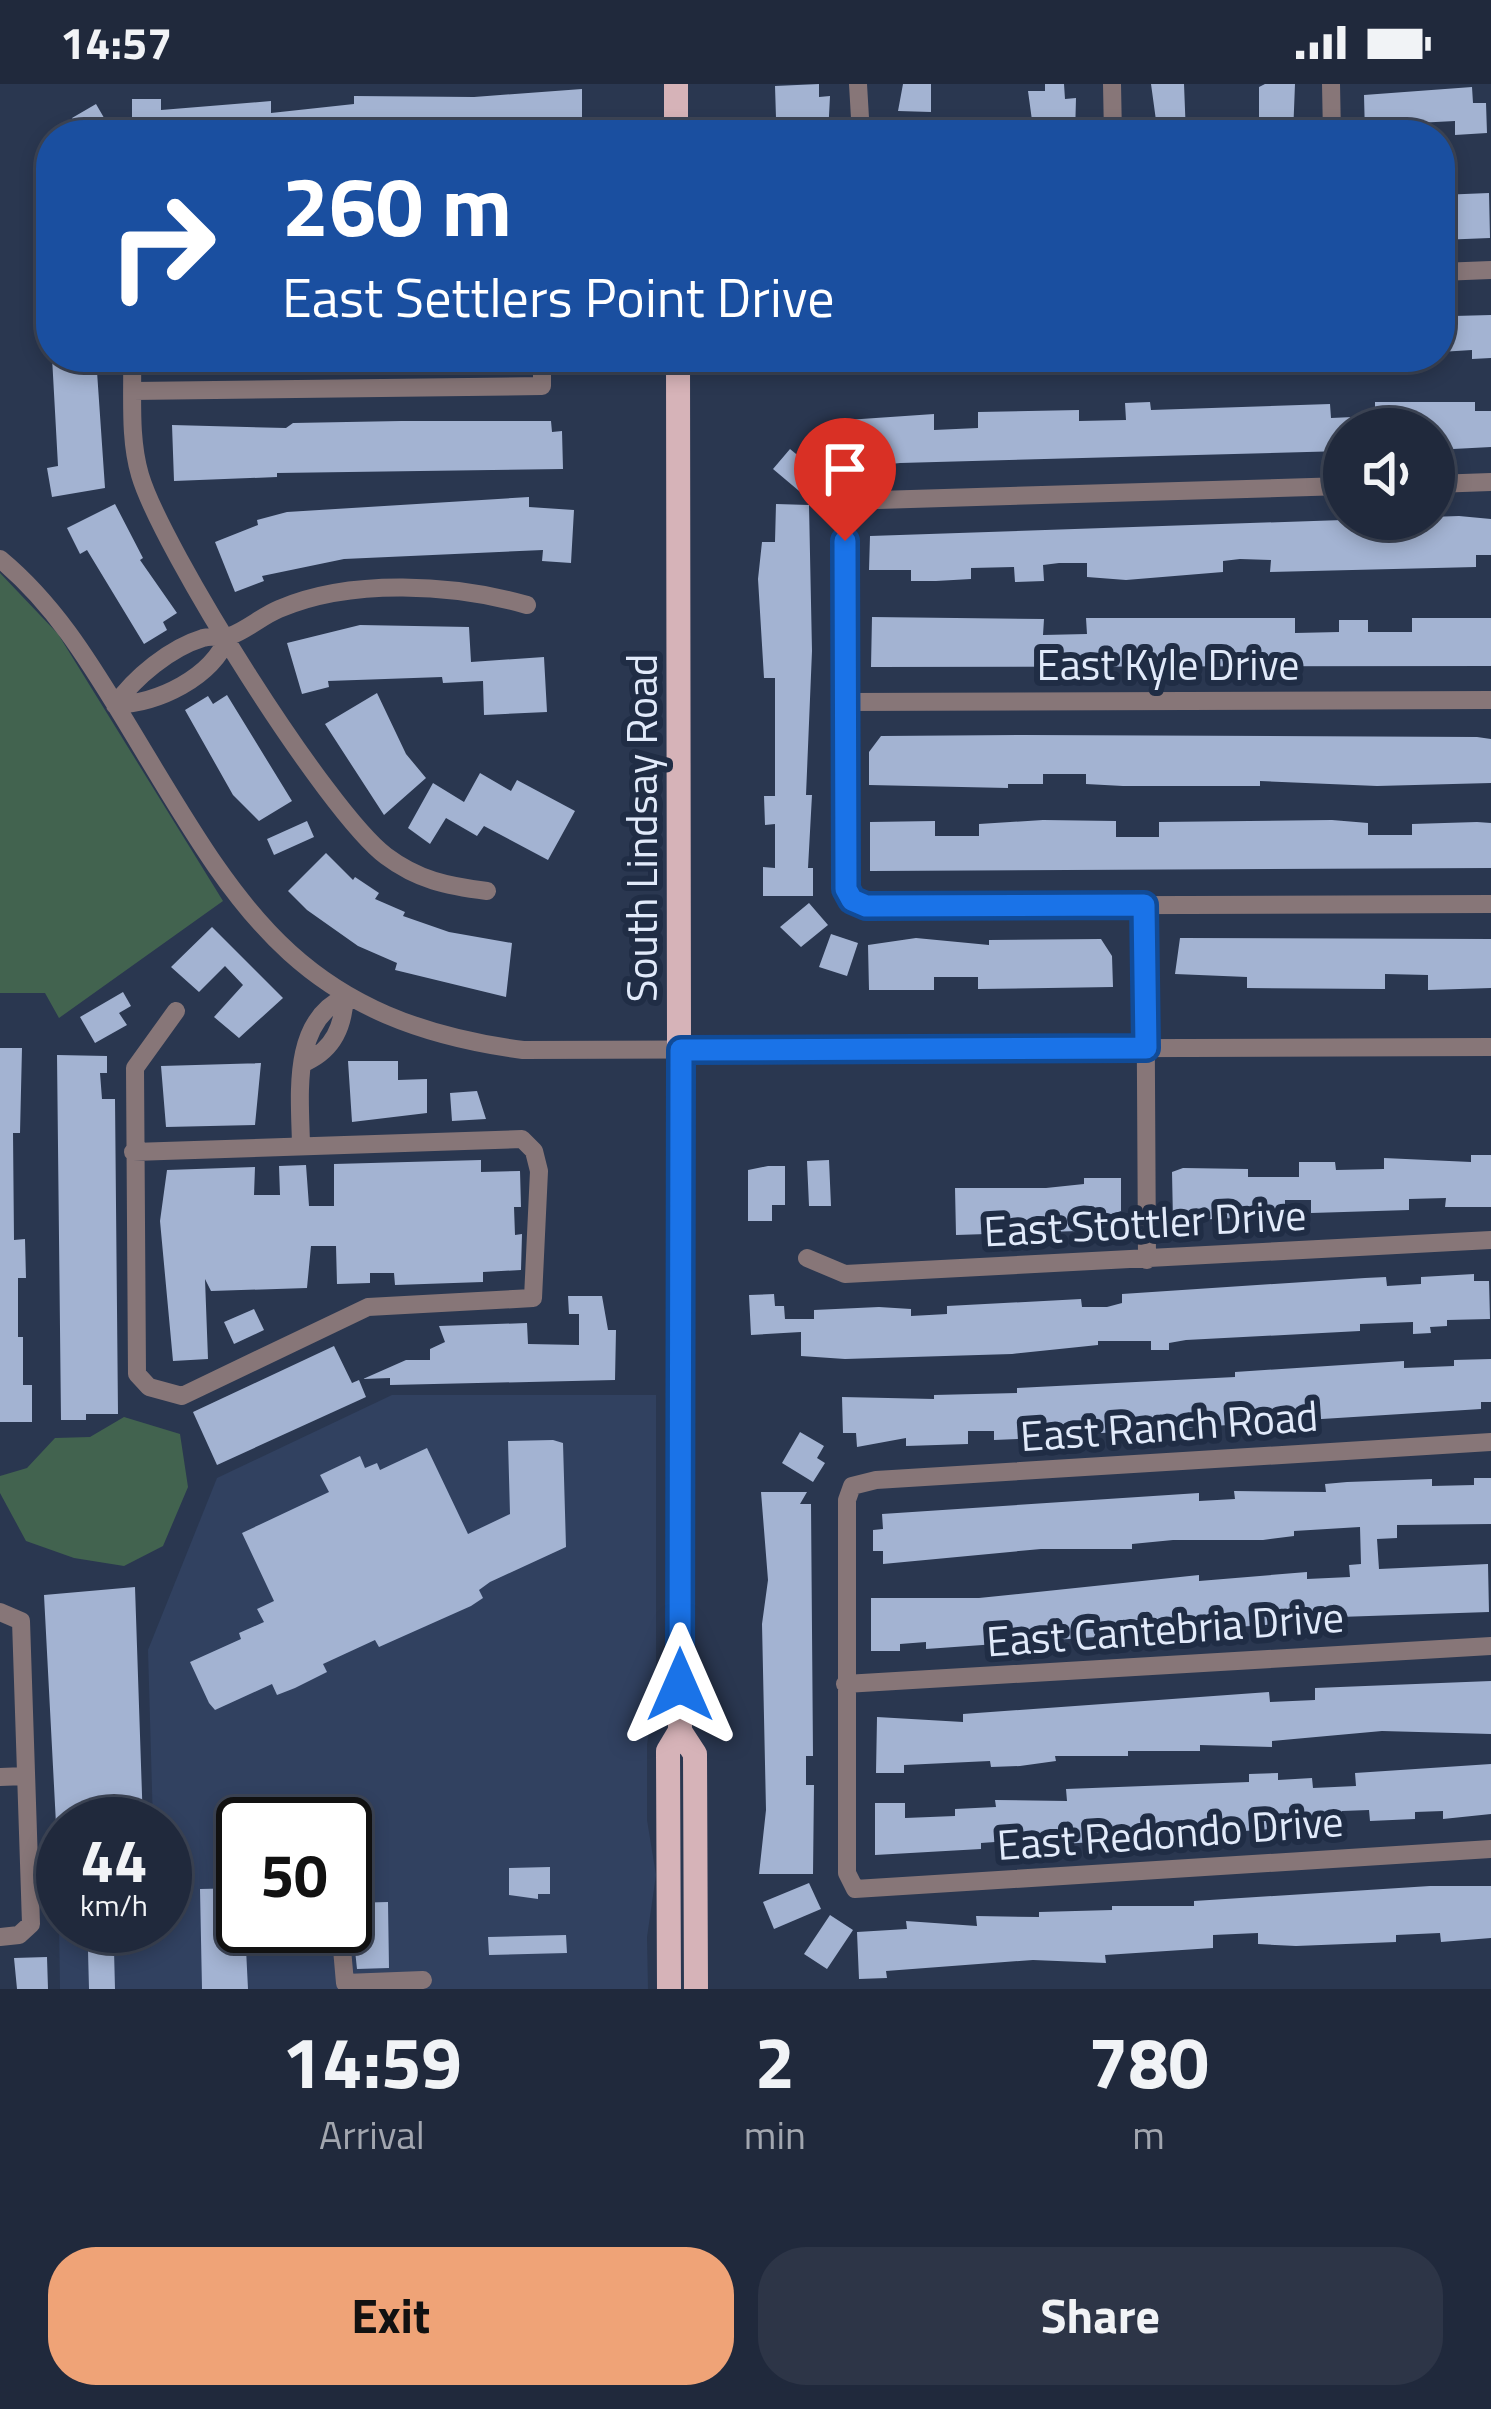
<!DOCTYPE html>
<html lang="en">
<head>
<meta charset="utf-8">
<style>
  body { margin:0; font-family:"Titillium Web",sans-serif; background:#2d3547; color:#f1f3f6; height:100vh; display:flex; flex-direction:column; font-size:45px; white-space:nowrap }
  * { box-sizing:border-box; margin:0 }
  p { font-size:39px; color:#a2a6af }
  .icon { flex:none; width:66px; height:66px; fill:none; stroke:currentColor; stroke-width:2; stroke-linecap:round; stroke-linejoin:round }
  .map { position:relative; height:1905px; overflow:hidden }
  .drawer { display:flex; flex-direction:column; background:#20293c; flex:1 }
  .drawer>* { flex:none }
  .banner { position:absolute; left:36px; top:36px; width:1419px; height:252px; border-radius:48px; box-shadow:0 6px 18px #0003,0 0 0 3px #3d4556; background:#1a4fa0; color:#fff; overflow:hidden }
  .buttons { position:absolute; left:1323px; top:324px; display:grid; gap:24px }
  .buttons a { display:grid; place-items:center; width:132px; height:132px; border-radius:50%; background:#20293c; box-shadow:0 6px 18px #0003,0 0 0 3px #3d4556; font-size:60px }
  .speed { position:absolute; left:36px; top:1713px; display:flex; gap:24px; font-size:60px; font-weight:700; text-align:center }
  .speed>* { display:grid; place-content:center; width:156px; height:156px; border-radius:50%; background:#20293c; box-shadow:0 6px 18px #0003,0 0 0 3px #3d4556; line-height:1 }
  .speed small { font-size:30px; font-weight:400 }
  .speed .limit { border:6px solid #111; border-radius:18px; background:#fff; color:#111 }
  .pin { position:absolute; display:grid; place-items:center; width:102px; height:102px; color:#fff; margin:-123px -51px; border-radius:50% 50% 50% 0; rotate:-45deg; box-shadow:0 0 12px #0007 }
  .pin .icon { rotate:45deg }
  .me { position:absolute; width:132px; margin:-66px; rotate:0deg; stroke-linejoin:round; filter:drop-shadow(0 0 9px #0008) }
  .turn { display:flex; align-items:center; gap:42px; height:252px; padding:0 48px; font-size:54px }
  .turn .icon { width:156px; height:156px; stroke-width:2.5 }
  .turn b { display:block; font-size:84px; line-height:102px }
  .eta { display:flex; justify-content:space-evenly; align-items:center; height:204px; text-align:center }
  .eta b { font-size:72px; font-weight:700; line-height:84px }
  .primary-button { display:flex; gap:24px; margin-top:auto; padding:24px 48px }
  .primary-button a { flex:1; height:138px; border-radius:48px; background:#efa377; color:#111; font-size:48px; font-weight:700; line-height:138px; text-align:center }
  .primary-button a+a { background:#2d3547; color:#f1f3f6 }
  .status { display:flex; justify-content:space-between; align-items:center; height:84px; padding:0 60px; background:#20293c; direction:ltr }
  .status svg { height:33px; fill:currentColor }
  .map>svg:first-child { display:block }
  .built { fill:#314160; fill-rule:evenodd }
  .green { fill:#42634f }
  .building { fill:#a3b3d2 }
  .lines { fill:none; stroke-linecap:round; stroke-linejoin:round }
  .minor { stroke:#877678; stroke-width:18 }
  .major { stroke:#d6b3b8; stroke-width:24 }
  .route-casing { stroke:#114b97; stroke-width:30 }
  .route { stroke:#1a73e8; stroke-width:21 }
  .labels { text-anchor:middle; stroke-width:12; stroke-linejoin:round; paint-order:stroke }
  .street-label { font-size:42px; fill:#e1eafa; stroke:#202d45 }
</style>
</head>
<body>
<div class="status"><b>14:57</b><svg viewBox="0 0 49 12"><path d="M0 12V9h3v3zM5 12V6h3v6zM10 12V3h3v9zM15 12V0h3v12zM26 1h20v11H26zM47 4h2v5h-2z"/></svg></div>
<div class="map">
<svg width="1491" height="1905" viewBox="0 0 1491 1905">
  <rect width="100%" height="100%" fill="#2a3750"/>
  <path class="built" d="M392,1311H656V1596L647,1661V1736L656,1791L647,1853L648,1905H60L59,1840L165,1842V1740H153L148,1566L217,1394ZM243,1740H345V1842H243Z"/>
  <path class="green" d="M0,489L58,550L223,817L59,934L45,909H0Z
    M124,1333L180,1350L188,1403L163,1462L124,1482L74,1474L26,1457L0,1409V1392L27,1384L55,1354L90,1353Z"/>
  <path class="building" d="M819,0V13L830,12L828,51H790V33L776,34L775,2Z
    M903,0H931V28L898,27Z
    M1045,0H1064L1065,15L1076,14L1075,51H1034L1028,7H1045Z
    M1151,0H1184L1186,51H1158Z
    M1265,0H1295L1293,51H1248V38H1259V3Z
    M1472,3L1473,19H1486L1487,49L1455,51V37L1397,40V51H1365L1364,11Z
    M582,5V51H132V15H161V26L271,17V29L354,20V12L474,13Z
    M96,20L114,51H82L72,34Z
    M1489,109L1490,154L1440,156V111Z
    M1440,224H1453L1454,232L1491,231V274L1472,275V266L1440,268Z
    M52,273H96L105,404L52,413L47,384L58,382Z
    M1150,318L1151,326L1330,320L1331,334L1375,332V318H1475V327H1491V363L1434,366V345H1344V367L900,379L835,386L832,337L934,330V346L978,344V328L1079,326V337L1126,336L1125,319Z
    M401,337H551L552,348L562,347L563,385L277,389V393L174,397L172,341L286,344L293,339Z
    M790,365L829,397L811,417L773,385Z
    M529,413V423L574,426L571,479L542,477L543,466L344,475L262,492L264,497L235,508L215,458L258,441L257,436L287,428Z
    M115,420L143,474L140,476L177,529L163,538L167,546L144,560L87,466L80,470L67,444Z
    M776,420L809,421L812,567L806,711H812L808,784H813V812H763V783L775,784V740L765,741L764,712H775V594H764L758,495L762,458H775Z
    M1459,432L1491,435V471H1476V483L1270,488L1271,476L1240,475L1223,477V488L1126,496L1087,493V479H1059L1043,481L1044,497L1015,498L1014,483L971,484V495L936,497H911V486H869L870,452Z
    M872,533L1044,535L1043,551L1087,550L1086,534H1295V549L1339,548V536H1368V548H1412V534H1491V582L871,583Z
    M360,541L469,543L471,578L544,573L547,628L484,631L483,597L443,599L442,593L328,597L329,603L302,610L287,559Z
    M377,609L406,670L426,694L384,731L325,640Z
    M227,611L292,717L259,737L233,711L185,626L208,612L213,620Z
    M1026,651L1477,653L1491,655V699L1377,702L1260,697V702H1123L1086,700V690H1043V700H1008V704L869,701V668L881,652Z
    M480,689L511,707L517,696L575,727L548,776L484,742L477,752L446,734L430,760L408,744L433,699L464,718Z
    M1043,736L1116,737V753H1159V738L1332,736L1368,739V751H1412V740L1477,738L1491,739V784L870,787V738L935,737V752H979V740Z
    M307,737L314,753L274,771L267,755Z
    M326,769L353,796L355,793L379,809L375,815L405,828L403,832L449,848L512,859L506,913L395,886L397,879L358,862L307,826L288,807Z
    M809,819L828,841L801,863L780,843Z
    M212,843L283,914L239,954L214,933L243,901L225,882L199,908L171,883Z
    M831,850L858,859L847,892L819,883Z
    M916,854L989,861V856L1101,855L1112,872L1113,903L978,905V893H934V906H869L868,861Z
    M1180,854L1491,855V904L1428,906V891L1385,890V905L1247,904V893L1175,890Z
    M123,908L131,922L119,929L127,941L95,959L80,933Z
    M0,964H22L20,1049H13L14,1156L25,1155L26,1194H18V1253H23V1301H32V1338H0Z
    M57,971L107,972V989H100L102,1015H115L118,1330H86V1336H61Z
    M348,977H398V996L427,995V1029L352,1038Z
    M261,979L255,1041L166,1043L161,982Z
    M477,1007L486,1035L452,1037L450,1009Z
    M1471,1071H1491V1123H1445L1446,1114L1409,1115V1126L1311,1129V1116H1285V1122H1278V1132L1173,1137L1172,1088L1183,1084L1248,1085V1093H1299V1078H1335L1336,1086L1384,1085V1074L1471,1078Z
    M481,1076V1088L520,1087L521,1123H514L515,1151L522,1150L521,1186L483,1188V1198L395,1201L394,1189H370V1199L337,1200L336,1162H311L307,1204L211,1207L205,1195L208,1275L173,1277L160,1137L167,1086L255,1083L254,1111H280L279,1082L306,1081L309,1122H334V1080Z
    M829,1076L831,1122H809L807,1077Z
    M768,1082H785V1121H772V1137H748V1086Z
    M1084,1094H1121V1127L1109,1131V1146L956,1151L955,1104H1046L1084,1100Z
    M1474,1190V1197H1489L1490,1235L1447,1236V1242L1430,1243L1431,1249L1413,1250V1238L1360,1240V1247L1186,1256L1169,1259V1266H1151V1257H1098V1261L1012,1270L845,1275L801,1272V1248L751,1251L749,1211L774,1210L775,1222H784L785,1235H814V1226L879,1223L911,1225V1232L947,1230V1222L1081,1215L1082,1223H1107L1122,1219V1210L1365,1194L1386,1193L1387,1202L1421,1200V1193Z
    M568,1212H602L608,1246H616L615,1296L390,1301V1294L363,1295L406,1276H430V1265L445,1258L439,1242L527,1239L528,1260L579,1261V1230H569Z
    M254,1225L264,1246L234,1260L224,1238Z
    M334,1262L352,1299L359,1296L366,1313L217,1381L193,1328Z
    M1491,1275V1318H1481V1325L1102,1349H1081V1341L1043,1343L1044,1354L994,1356V1347H968V1360L906,1362V1354L857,1363L856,1349H843L842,1313L934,1315V1311L1017,1309V1304L1235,1293V1288L1404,1277V1284L1454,1282V1276Z
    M800,1348L824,1362L817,1374L825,1379L813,1398L782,1379Z
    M553,1356L563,1359L566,1463L490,1498L479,1506L483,1514L471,1522L379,1563L375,1556L323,1580L327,1588L295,1604L277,1611L272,1600L215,1626L209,1619L190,1578L241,1555L239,1549L264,1538L257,1525L274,1517L242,1449L329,1408L320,1391L360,1372L365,1384L377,1379L380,1386L427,1364L468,1450L510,1430L508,1357Z
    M1474,1394H1491V1440L1397,1441V1454L1377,1455L1379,1485L1488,1480L1489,1528L1309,1534V1538L926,1565V1558L900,1560V1567H871V1514H979L1199,1491V1497L1307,1488V1495L1350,1493L1349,1481L1361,1480L1360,1443L1294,1447V1452L1263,1456H1173L1132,1460V1465H1041L883,1480V1467H873V1446L883,1445L882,1430L1199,1409V1417L1235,1415L1234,1407L1326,1408L1325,1400L1347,1398L1432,1395V1402L1474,1401Z
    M761,1408H807L800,1420H811L813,1672H806V1701H814L813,1790H759L766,1726L762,1540L768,1496Z
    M135,1503L143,1740H56L44,1511Z
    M1491,1597V1650L1382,1647L1272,1657V1663L1200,1661V1667H1128V1672H1055L1056,1677L1020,1682L991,1683L990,1677L904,1681V1689H876L877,1633L963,1638V1630L1269,1608L1270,1618L1315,1616V1604Z
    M1491,1680V1730L1443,1735V1727L1415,1728V1735L1370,1737L1369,1726L1342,1727V1737L1314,1742L1010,1764L1009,1757L981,1759V1765L875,1771V1719H905V1734L955,1732V1725L996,1723L995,1716L1067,1717L1066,1705L1249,1698V1690L1278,1689V1696L1312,1694L1313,1704L1356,1702L1355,1689Z
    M550,1783V1810H538V1815L509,1811V1784Z
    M809,1799L821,1825L774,1845L763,1818Z
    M1430,1802H1491V1854L1441,1858L1440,1849L1396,1851V1858L1296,1862L1258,1860V1849L1213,1851V1864L1105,1871L1106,1879L1033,1876L886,1887L887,1894L859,1895L857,1848L907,1845L906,1837L977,1842L976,1832L1039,1833V1828L1112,1826V1822H1194V1817Z
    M243,1804L248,1905H202L200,1805Z
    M388,1818L389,1884L357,1885L350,1819Z
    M830,1831L853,1846L827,1885L804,1870Z
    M566,1851L567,1869L489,1871L488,1853Z
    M114,1866L115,1905H89L88,1867Z
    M47,1873L48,1905H17L14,1874Z"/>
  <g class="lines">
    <path class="minor" d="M858,0L861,51
      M1112,0L1113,51
      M1331,0L1332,51
      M1440,188L1491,186
      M132,273C133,311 129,354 140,391C161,463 327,728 386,772C418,796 447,802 487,807
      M133,307L542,302V273
      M1434,400L1491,398
      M1344,402L845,417L846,804L852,816L866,822L1491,820
      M0,475C53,519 87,574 123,633C235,817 289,935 523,966L1491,963
      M845,618L1491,616
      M115,621C135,593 170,564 203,554C211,551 222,555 230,552C247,546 262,532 279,525C351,494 454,500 527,521
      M115,621C159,619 211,594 228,553
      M1145,821L1147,1176
      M301,1061C300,1010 291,938 345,913C343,942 334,965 306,978
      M133,1068L522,1055L534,1067L539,1087L533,1214L368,1223L182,1312L149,1303L137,1290L135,984L176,927
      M807,1174L845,1190L1491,1156
      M1491,1358L876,1396L852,1402L847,1416V1789L855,1805L1491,1765
      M0,1528L21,1537L31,1840L19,1851L0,1853
      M845,1600L1491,1562
      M0,1693L26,1692
      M29,1781H63
      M340,1842L345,1899L423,1896"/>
    <path class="major" d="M676,0V51
      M680,1647L695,1670L696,1905
      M669,1905L668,1667L680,1647L678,273"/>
  </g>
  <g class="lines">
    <g class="route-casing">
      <path id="route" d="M680,1601L681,966L1146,964L1144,821L866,822L852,816L846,805L845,457"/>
    </g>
    <use href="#route" class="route"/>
  </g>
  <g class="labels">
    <g class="street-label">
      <text x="1168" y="596">East Kyle Drive</text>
      <text transform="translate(642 744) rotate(-90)" y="15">South Lindsay Road</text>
      <text transform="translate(1145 1139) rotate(-3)" y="15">East Stottler Drive</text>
      <text transform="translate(1169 1342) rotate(-4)" y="15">East Ranch Road</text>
      <text transform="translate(1165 1545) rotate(-4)" y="15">East Cantebria Drive</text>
      <text transform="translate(1170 1749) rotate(-4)" y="15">East Redondo Drive</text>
    </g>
  </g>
</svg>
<div class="buttons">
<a><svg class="icon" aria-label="sound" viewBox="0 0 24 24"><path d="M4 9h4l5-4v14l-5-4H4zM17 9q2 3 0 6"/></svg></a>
</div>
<div class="speed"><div>44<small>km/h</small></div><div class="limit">50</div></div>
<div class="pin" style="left:845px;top:457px;background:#d93025"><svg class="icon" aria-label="arrive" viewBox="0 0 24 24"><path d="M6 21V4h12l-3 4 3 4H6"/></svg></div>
<svg class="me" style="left:680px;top:1601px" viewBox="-20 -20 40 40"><path d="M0-17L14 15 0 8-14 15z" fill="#1a73e8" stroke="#fff" stroke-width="4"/></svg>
<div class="banner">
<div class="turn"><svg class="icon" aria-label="right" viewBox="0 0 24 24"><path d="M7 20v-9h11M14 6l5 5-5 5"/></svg><div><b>260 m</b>East Settlers Point Drive</div></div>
</div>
</div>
<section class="drawer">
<div class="eta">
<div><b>14:59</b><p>Arrival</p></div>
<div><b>2</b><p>min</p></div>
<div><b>780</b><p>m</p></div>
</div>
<div class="primary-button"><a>Exit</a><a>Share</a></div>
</section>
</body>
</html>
